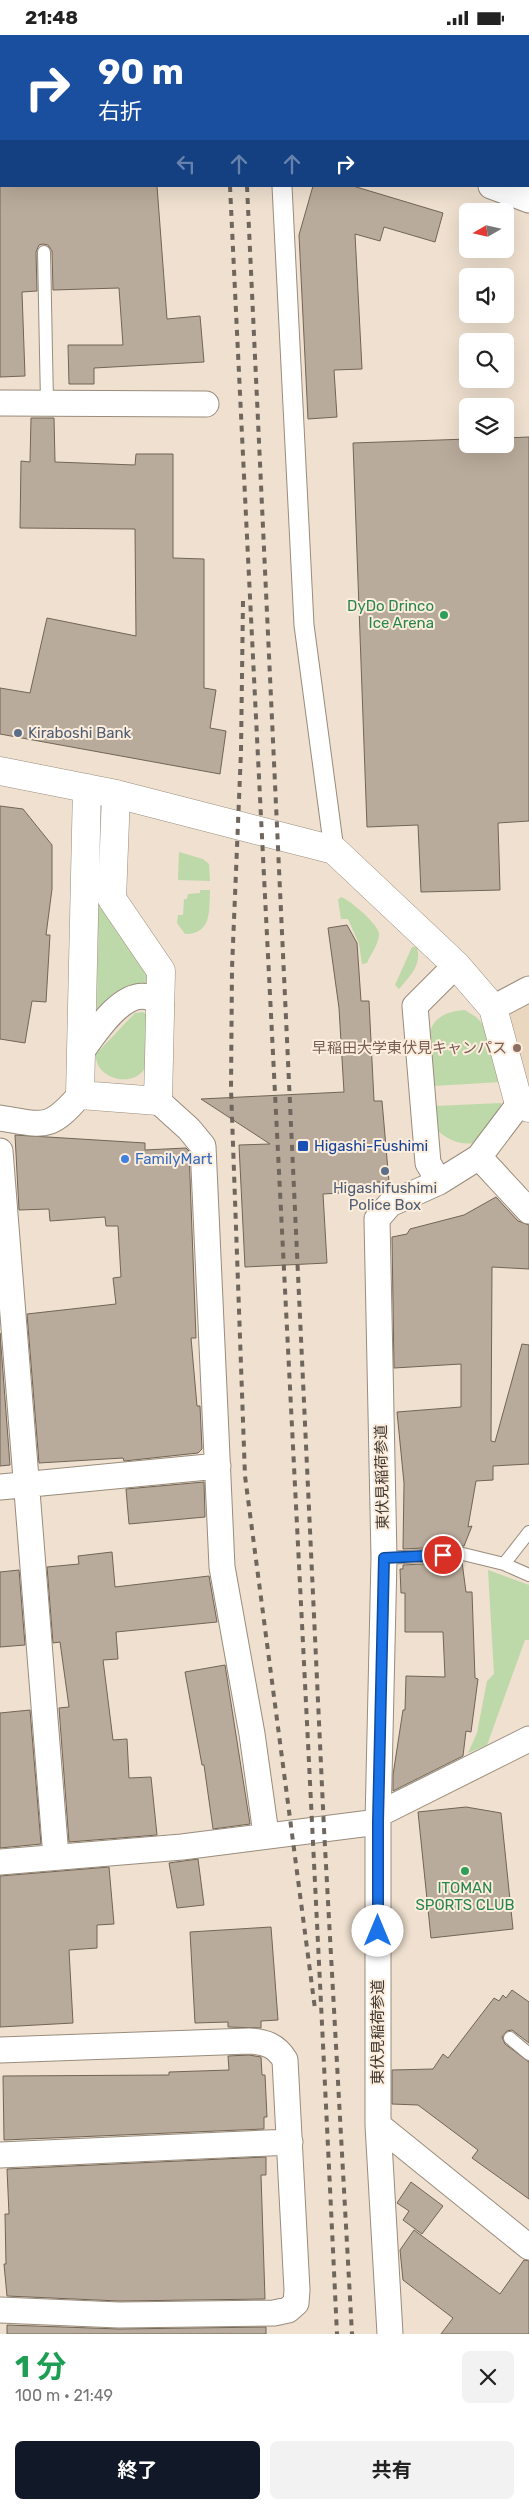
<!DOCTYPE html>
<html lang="ja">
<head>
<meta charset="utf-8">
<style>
  body { margin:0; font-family:Rubik,"Noto Sans JP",sans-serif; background:#f2f2f2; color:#222; height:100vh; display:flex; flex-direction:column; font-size:19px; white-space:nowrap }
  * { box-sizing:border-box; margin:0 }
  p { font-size:16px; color:#767676 }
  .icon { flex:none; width:28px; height:28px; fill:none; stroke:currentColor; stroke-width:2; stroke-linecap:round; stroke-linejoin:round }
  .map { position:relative; height:2299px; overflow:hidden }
  .drawer { display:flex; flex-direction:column; background:#fff; flex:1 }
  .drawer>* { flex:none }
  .top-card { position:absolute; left:0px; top:0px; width:530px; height:152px; box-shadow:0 5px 20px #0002; background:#1a4fa0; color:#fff; overflow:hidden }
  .needle { width:32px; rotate:261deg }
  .tools { position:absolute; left:459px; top:168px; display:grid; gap:10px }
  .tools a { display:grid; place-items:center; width:55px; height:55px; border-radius:8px; background:#fff; box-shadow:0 5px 20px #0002; font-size:25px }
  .pin { position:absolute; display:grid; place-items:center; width:42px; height:42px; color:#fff; margin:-21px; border:2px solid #fff; border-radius:50%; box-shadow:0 1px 5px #0007 }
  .me { position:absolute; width:55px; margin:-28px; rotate:0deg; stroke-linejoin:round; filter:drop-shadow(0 0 4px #0008) }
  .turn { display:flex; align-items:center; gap:18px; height:105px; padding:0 15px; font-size:22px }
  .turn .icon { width:65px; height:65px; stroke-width:2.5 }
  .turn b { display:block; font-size:35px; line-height:42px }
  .lanes { display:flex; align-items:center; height:48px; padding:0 15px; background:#0003; justify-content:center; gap:25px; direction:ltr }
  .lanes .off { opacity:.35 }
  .round { display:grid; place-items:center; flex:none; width:52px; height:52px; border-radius:8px; background:#f2f2f2 }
  .head { display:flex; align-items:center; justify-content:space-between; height:85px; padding:0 15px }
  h1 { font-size:30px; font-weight:700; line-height:38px; color:#1e9e55 }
  .button { display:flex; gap:10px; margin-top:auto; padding:10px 15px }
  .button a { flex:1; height:58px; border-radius:8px; background:#111827; color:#fff; font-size:20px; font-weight:700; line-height:58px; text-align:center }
  .button a+a { background:#f2f2f2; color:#222 }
  .status { display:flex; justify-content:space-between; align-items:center; height:35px; padding:0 25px; background:#fff; direction:ltr }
  .status svg { height:14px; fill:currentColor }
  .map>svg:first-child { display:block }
  .built { fill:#ead7bf }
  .green { fill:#bdd8a9 }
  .building { fill:#b9ab9b; stroke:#716556 }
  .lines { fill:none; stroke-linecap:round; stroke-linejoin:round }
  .service-casing { stroke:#998c7c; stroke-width:14 }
  .pedestrian-casing { stroke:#998c7c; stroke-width:21 }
  .minor-casing { stroke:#998c7c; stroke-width:27 }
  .tertiary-casing { stroke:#998c7c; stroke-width:29 }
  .service { stroke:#fff; stroke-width:12 }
  .pedestrian { stroke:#fff; stroke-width:19 }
  .minor { stroke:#fff; stroke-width:25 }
  .tertiary { stroke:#fff; stroke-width:28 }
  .rail { stroke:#6f665d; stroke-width:4; stroke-dasharray:6 6; stroke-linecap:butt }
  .route-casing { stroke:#114b97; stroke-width:12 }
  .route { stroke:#1a73e8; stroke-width:9 }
  .leisure-dot { fill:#2e9e5b; stroke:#fceddc; stroke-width:2 }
  .service-dot { fill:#5c6f8a; stroke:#fceddc; stroke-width:2 }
  .education-dot { fill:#8d6e63; stroke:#fceddc; stroke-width:2 }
  .transit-dot { fill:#1a4fb4; stroke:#fceddc; stroke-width:2 }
  .shop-dot { fill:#3f7fe0; stroke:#fceddc; stroke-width:2 }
  .labels { text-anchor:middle; stroke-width:4; stroke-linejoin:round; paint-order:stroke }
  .leisure-label { font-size:15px; fill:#27864d; stroke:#fceddc; text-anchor:end }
  .service-label { font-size:15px; fill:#4e5e75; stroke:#fceddc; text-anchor:start }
  .education-label { font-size:15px; fill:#785e54; stroke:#fceddc; text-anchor:end }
  .transit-label { font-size:15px; fill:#164399; stroke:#fceddc; text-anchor:start }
  .shop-label { font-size:15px; fill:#366cbe; stroke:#fceddc; text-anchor:start }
  .street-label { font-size:15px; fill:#3c362f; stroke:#fceddc }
</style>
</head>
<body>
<div class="status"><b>21:48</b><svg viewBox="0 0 49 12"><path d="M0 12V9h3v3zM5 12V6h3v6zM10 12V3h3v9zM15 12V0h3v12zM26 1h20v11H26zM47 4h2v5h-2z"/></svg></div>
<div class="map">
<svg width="529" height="2299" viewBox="0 0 529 2299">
  <rect width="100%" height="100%" fill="#efe0cf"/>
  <path class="built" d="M529,954V1073L493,973Z"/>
  <path class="green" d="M179,817L203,824L209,829L210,846L178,845Z
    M98,823H102L151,942L148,951C126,942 111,964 97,978Z
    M200,855H210C209,876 212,899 185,899L177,888L178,880H183L184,864H187L188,859L200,858Z
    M341,862C349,864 380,891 379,899C379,909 370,920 367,928L362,929L359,909L348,884H341L338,865Z
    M412,912H417C422,930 410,941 399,954L395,950Z
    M465,975L476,982L482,988L501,1047L433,1051C430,1015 415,979 465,975Z
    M143,977L148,981C148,993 151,1020 146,1031C135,1055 94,1044 96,1019L135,978Z
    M501,1068V1078L475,1108C460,1110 451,1106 439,1097L435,1071Z
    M488,1535L529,1550V1605H525L487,1710L468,1718L477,1698L487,1646L494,1639Z"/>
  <path class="building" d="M0,151H157L167,284L200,281L204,327L94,333V349H69L68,310H123L119,253L53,255L52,216L48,210L43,209L39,210L36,217L37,256L22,257L25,341L0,342Z
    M313,151H353L443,178L435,207L384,192L380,206L355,199L362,334L334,335L337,382L308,384L299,200Z
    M31,383H54L55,427L135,430L136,419H173V523L204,524V653L216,655L210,693L226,696L220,739L0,699V653L30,658L47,583L136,601L135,494L20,493L21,426L30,427Z
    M529,402V786L498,788L500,855L421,857L418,790L367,792L353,408L468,404V409H505V403Z
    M0,771L23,774L52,810V854L46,900H50L46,967L32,966L25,1008L0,1004Z
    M347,890L357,908L361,966H369L374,1066H382L389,1147H373V1156L323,1159L327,1228L245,1232L239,1110L270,1109L201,1064L344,1057L339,973L328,893Z
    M15,1100L145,1108V1115L186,1113L189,1116L196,1303H191L197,1371H200L202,1414L198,1418L124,1426L123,1423L39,1428L27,1279L116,1269L113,1243L121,1242L118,1191H106L105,1182L50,1186L49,1174L19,1175Z
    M496,1162L518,1186L529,1190V1234L492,1232L491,1406L495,1407L522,1309L529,1310V1429L493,1431V1445L476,1446L468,1492L472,1491L464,1511L403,1514L404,1448L397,1377L461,1372V1329L394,1333L392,1202L407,1199L410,1194L464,1180Z
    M0,1298L10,1430L0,1431Z
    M204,1447L205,1482L129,1489L126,1454Z
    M112,1517L115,1552L209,1541L217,1587L116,1597L118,1624L103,1625L113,1705L127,1704L129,1743L151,1742L157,1800L69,1807L59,1673L69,1672L60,1607L53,1608L47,1532L79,1529L78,1521Z
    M462,1527L466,1557H472L475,1643L478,1644L471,1697L466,1696L463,1721L393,1756V1740L403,1675H405L406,1641L445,1642L443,1597H405V1558H401L400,1534H403V1530Z
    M19,1535L25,1610L0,1612V1537Z
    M225,1630L250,1789L213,1794L204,1730H202L185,1637Z
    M30,1675L41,1809L0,1813V1678Z
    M466,1772L501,1778L513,1894L431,1903L418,1777Z
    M198,1824L204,1870L177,1873L169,1828Z
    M109,1832L114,1889L97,1890V1913L69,1915L73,1988L0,1992V1841Z
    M271,1892L278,1985L261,1986V1993L228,1992V1987L195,1988L190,1897Z
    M512,1955L529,1967V2008L512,1995L507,1996L502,2002L505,2009L529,2027V2164L472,2123L478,2115L418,2070L392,2069V2035L433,2034L443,2019L448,2023L494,1963L499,1966L503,1960L506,1963Z
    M249,2020L261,2022L262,2040H265L267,2082H264V2094L4,2105L3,2041L169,2040V2037L229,2035L228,2021Z
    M266,2122V2140H261L265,2264L119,2266L7,2261L4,2229H6L5,2179H9L7,2134Z
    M411,2147L443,2171L422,2199L403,2185L409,2176L397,2168Z
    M414,2195L500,2259L524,2225L529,2226V2299H441L453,2283L403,2245L400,2215Z
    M7,2290L119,2294L266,2292V2299H7Z"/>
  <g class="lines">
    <g class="service-casing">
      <path id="service" d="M44,217L47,367
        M384,1523L463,1519L504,1529L529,1540
        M504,1529L529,1497
        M510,2003L529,2019"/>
    </g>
    <g class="pedestrian-casing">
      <path id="pedestrian" d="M282,151L304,590L334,815"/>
    </g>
    <g class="minor-casing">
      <path id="minor" d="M142,0V1
        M326,0V1
        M469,0V1
        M0,38L1,39
        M491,151L529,165
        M0,368L206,369
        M493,973L529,954
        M82,1016C95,998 122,955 148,962C152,963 157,967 161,970
        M158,1066L189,1094L203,1111L222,1532L252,1699L266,1799
        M0,1083C44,1090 49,1096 80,1060
        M0,1116L56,1822
        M479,1122L529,1176
        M439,1147L428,1128L415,971L456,930
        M0,1452L218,1431
        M379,1779L529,1704
        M0,1827L182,1812L378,1787
        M0,2015L249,2006C265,2007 276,2010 285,2025L297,2255L296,2268L288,2275L274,2278L119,2280L0,2275
        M378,2090L529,2212
        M0,2120L290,2107
        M390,2299L378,2090V1787L384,1523L377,1184L390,1169L439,1147L479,1122L519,1069"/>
    </g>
    <g class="tertiary-casing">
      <path id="tertiary" d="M0,736L116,759L334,815L456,930L493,973L519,1069L529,1073
        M87,753L80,1060L158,1066L161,936L112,864L116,759"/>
    </g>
    <use href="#service" class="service"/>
    <use href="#pedestrian" class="pedestrian"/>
    <use href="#minor" class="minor"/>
    <use href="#tertiary" class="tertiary"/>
    <path class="rail" d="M223,0V1
      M239,0L240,1
      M230,151C264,867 303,1583 337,2299
      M247,151L324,1794L352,2299
      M243,566L241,716L232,933L231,1054L245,1441L315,1974"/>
  </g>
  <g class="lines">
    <g class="route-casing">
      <path id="route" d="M378,1896V1787L384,1523L443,1520"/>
    </g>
    <use href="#route" class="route"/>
  </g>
  <g class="leisure-dot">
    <circle cx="444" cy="580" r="5"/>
    <circle cx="465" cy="1836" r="5"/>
  </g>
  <g class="service-dot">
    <circle cx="18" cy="698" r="5"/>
    <circle cx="385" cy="1136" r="5"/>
  </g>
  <circle class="education-dot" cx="517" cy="1013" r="5"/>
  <rect class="transit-dot" x="297" y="1105" width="12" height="12" rx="2.5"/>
  <circle class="shop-dot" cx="125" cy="1124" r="5"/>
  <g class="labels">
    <g class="leisure-label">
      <text x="434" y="576">DyDo Drinco<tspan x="434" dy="17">Ice Arena</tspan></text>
      <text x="465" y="1858" text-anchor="middle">ITOMAN<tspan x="465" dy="17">SPORTS CLUB</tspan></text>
    </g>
    <g class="service-label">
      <text x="28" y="703">Kiraboshi Bank</text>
      <text x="385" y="1158" text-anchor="middle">Higashifushimi<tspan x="385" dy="17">Police Box</tspan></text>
    </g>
    <g class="education-label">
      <text x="507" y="1018">早稲田大学東伏見キャンパス</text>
    </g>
    <g class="transit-label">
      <text x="314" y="1116">Higashi-Fushimi</text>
    </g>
    <g class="shop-label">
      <text x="135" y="1129">FamilyMart</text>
    </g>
    <g class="street-label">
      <text transform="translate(382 1442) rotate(-91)" y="5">東伏見稲荷参道</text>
      <text transform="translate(378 1997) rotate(-90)" y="5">東伏見稲荷参道</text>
    </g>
  </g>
</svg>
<div class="tools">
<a><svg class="needle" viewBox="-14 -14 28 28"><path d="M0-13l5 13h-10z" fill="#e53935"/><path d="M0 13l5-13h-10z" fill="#767676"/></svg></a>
<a><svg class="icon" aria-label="sound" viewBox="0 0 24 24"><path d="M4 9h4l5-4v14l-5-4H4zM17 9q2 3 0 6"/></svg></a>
<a><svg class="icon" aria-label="search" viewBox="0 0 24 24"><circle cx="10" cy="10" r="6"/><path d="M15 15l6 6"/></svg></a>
<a><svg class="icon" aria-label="layers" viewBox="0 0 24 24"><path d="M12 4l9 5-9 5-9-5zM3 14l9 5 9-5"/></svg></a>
</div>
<div class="pin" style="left:443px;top:1520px;background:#d93025"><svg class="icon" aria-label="arrive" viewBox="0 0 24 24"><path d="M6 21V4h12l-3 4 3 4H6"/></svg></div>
<svg class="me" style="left:378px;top:1896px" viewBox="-20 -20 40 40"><circle r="19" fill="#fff"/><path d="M0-13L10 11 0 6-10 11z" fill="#1a73e8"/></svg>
<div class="top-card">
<div class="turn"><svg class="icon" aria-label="right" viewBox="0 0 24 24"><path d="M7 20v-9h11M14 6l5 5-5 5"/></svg><div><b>90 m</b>右折</div></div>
<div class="lanes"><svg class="icon off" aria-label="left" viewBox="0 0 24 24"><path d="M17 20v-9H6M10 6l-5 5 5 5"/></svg><svg class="icon off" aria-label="ahead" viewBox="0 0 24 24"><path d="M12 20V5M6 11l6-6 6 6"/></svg><svg class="icon off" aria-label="ahead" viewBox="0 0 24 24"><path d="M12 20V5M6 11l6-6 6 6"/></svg><svg class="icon" aria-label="right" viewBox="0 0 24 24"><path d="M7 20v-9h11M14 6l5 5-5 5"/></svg></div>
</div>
</div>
<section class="drawer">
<div class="head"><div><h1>1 分</h1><p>100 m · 21:49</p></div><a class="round"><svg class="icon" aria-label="close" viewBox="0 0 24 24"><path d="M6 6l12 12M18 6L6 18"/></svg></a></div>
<div class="button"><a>終了</a><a>共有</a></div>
</section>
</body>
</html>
